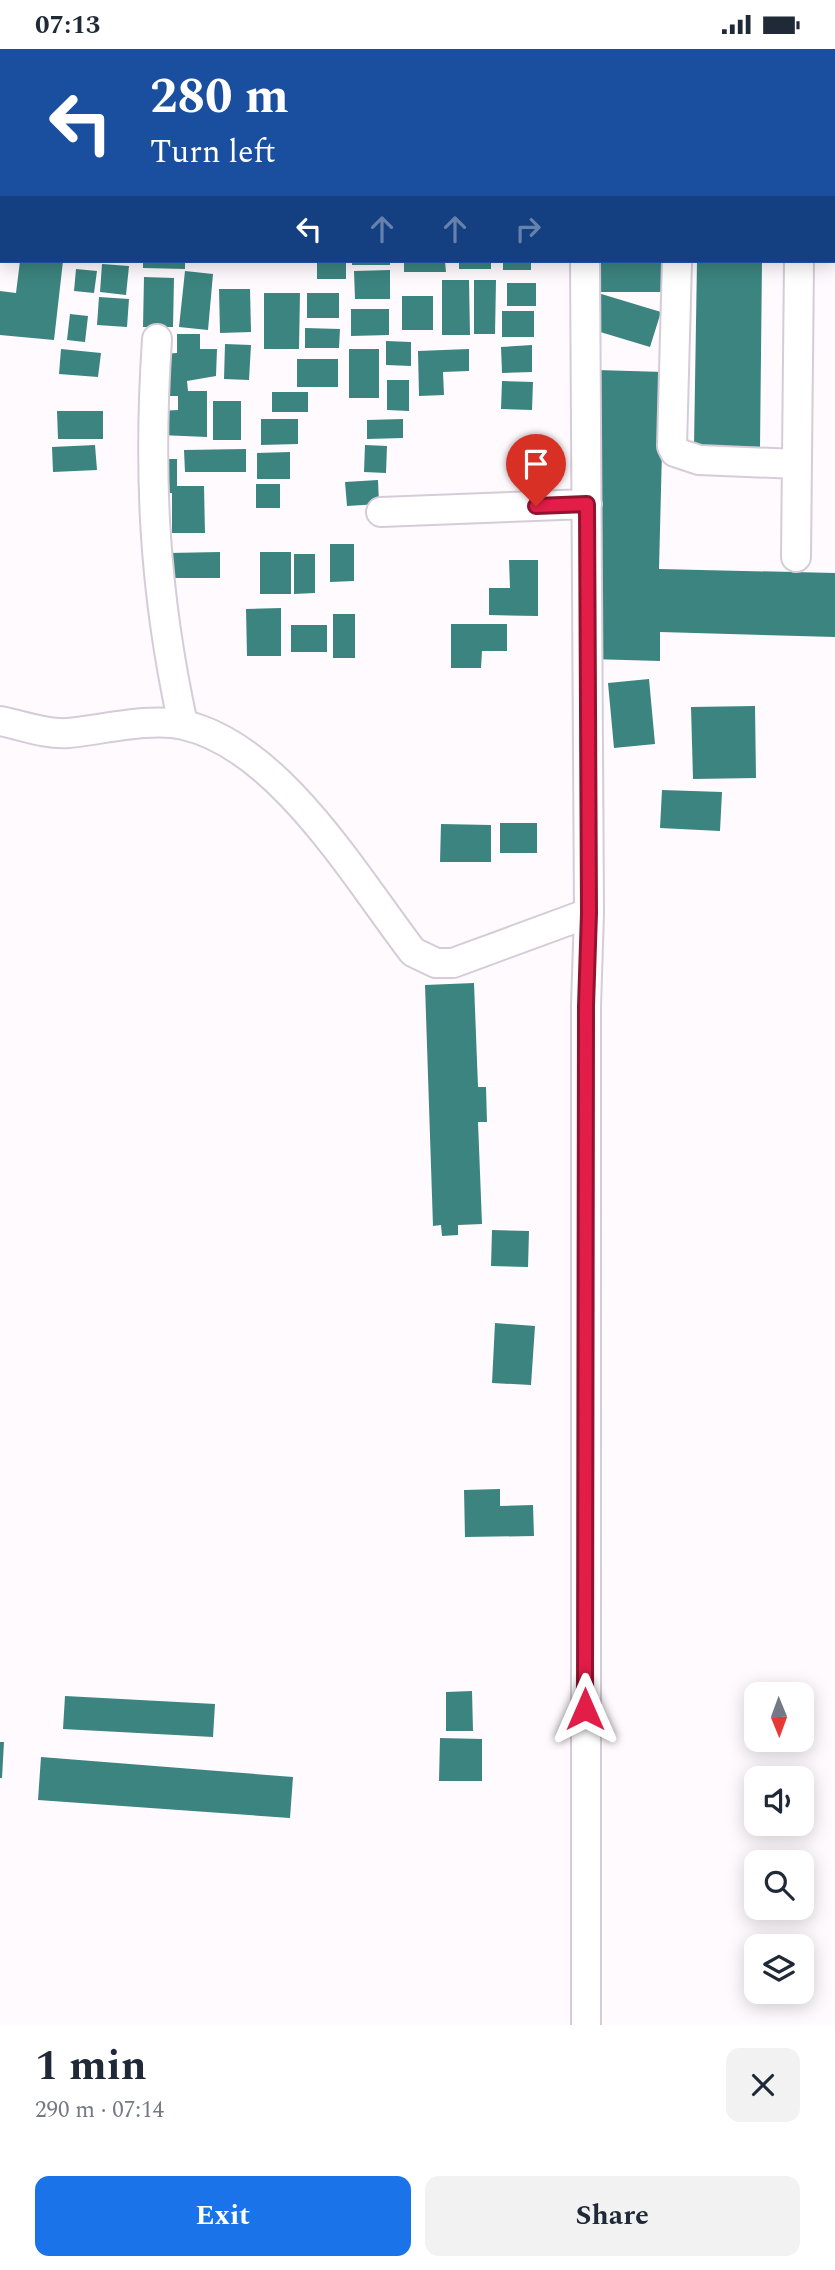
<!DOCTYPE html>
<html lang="en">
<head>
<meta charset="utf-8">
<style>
  body { margin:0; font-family:Spectral,serif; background:#f2f2f3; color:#1f2937; height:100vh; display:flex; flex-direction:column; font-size:26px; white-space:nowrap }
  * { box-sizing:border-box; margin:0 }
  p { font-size:23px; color:#747a83 }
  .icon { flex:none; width:38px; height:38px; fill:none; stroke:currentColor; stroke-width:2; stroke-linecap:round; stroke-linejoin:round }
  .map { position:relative; height:1976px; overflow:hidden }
  .details { display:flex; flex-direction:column; background:#fff; flex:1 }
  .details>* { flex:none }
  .banner { position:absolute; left:0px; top:0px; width:836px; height:214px; box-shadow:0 4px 18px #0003; background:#1a4fa0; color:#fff; overflow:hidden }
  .needle { width:46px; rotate:179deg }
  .fabs { position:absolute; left:744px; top:1633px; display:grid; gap:14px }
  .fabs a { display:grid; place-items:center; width:70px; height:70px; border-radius:14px; background:#fff; box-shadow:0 4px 18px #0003; font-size:35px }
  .pin { position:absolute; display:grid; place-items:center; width:60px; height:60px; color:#fff; margin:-72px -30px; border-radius:50% 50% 50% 0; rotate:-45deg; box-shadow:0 0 7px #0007 }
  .pin .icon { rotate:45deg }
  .me { position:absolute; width:77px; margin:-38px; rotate:0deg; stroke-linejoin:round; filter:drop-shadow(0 0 5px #0008) }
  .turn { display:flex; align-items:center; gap:24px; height:147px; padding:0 35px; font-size:32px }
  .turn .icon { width:91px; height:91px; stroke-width:2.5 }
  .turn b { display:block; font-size:49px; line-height:60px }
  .lanes { display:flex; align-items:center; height:66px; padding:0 35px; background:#0003; justify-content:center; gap:35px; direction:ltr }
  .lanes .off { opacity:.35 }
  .round { display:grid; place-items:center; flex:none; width:74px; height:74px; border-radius:14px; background:#f2f2f3 }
  .overview { display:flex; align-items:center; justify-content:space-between; height:119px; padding:0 35px }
  h1 { font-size:42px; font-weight:700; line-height:52px }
  .action { display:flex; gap:14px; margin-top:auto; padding:14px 35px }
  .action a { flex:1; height:80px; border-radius:14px; background:#1a73e8; color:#fff; font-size:28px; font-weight:700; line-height:80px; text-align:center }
  .action a+a { background:#f2f2f3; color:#1f2937 }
  .status { display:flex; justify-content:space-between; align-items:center; height:49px; padding:0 35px; background:#fff; direction:ltr }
  .status svg { height:19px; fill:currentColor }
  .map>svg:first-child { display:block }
  .building { fill:#3c847f }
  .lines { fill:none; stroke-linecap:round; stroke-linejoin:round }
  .minor-casing { stroke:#d6ccd7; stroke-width:32 }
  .minor { stroke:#fff; stroke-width:28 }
  .route-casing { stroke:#92132f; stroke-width:18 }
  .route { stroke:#e11d48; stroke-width:12 }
</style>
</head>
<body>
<div class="status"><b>07:13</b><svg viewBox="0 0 49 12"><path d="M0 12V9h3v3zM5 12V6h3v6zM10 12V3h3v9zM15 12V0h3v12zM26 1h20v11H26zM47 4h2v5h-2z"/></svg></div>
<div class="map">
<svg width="835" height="1976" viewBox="0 0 835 1976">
  <rect width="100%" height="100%" fill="#fefafe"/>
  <path class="building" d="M20,212H63L54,291L0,286V242L16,244Z
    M143,212H185V220L143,219Z
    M317,212H346V230H317Z
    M352,212H390V216H352Z
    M404,212H445L446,223H404Z
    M459,212H491V220H459Z
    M503,212H531V221H503Z
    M593,212H663V243H593Z
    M697,212H762L760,398L694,397Z
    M102,215L129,217L126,246L100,243Z
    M76,220L97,222L94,244L74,242Z
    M390,221V250H355L354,222Z
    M185,222L213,225L208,281L179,278Z
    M144,228L174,229L173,278H143Z
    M442,231H469L470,286H442Z
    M474,231H496L495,285H474Z
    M507,234H536V257H507Z
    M219,240H250L251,283L220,284Z
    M264,244H300L299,300H264Z
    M307,244H339V269H307Z
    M598,244L661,263L650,298L587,279Z
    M402,247H433V281H402Z
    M99,248L129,250L127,278L97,276Z
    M351,260H389V286L351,287Z
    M502,262H534V288H502Z
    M70,265L88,267L85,293L67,291Z
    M305,279L340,280L339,299H305Z
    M177,285H200V300H217L216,327L187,332L188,342H207V388L160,386L159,362L178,361V347H165L162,305L177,304Z
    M386,292L411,293V317L386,316Z
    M225,295L251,296L249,331L224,330Z
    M532,296V323L502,324L501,298Z
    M61,300L101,304L98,328L59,325Z
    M349,300H379V349H349Z
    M469,300V322L443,323L444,346L419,347L418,302Z
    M297,310H338V338H297Z
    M597,321L664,323L659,520L835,524V588L660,583V612L590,610Z
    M387,331H409V362L387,361Z
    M502,332L533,333L532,361L501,360Z
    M272,343H308V363H272Z
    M213,352H241V391H213Z
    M57,362H103V390H58Z
    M261,370H298V395L261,396Z
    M403,370V389L367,390V371Z
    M95,396L97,421L53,423L52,398Z
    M365,396L387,397L386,424L364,423Z
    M246,400V423H185L184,401Z
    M290,403V430H257V404Z
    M157,410H177V437H204L205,484H172V444H158Z
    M378,431L379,455L347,457L345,433Z
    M256,435H280V459H256Z
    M330,495H354V532L330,533Z
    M220,503V529H169V504Z
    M260,503H291V545H260Z
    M294,505H315V544L294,545Z
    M509,511H538V567L489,566V539H510Z
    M281,559V607H247L246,560Z
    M333,565H355V609H333Z
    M451,575H507V602H482L481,619H451Z
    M291,576H327V603H291Z
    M649,630L655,695L614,699L608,634Z
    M755,657L756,729L693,730L691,658Z
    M662,741L722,743L720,782L660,779Z
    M500,774H537V804H500Z
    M441,775L491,776V813H440Z
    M474,934L478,1038H486L487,1073H478L482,1175L458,1176V1186L442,1187L441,1176L433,1177L425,936Z
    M492,1181L529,1182L528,1218L491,1217Z
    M495,1274L535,1277L531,1336L492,1334Z
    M500,1440V1457L533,1456L534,1487L465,1488L464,1441Z
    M472,1642L473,1682H446V1643Z
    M65,1647L215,1655L213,1688L63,1680Z
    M440,1689L482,1690V1732H439Z
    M0,1693H4L2,1729H0Z
    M41,1708L293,1728L290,1769L38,1751Z"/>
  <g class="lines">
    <g class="minor-casing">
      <path id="minor" d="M584,0V2
        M740,0V2
        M585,212L589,864L586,957V1976
        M677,212L672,397L675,403L699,411L797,415
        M157,290C148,425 154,543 183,675
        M381,463L587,455
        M796,508L799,212
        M0,672C21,676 47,686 68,684C102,681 150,668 184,676C280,698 356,829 413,903L436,914H453L589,864"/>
    </g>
    <use href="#minor" class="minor"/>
  </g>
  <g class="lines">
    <g class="route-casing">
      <path id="route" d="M536,457L587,455L589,864L586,957L585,1660"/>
    </g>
    <use href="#route" class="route"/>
  </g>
</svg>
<div class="fabs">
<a><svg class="needle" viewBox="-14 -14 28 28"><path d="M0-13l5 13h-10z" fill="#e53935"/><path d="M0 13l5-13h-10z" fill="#747a83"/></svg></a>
<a><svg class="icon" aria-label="sound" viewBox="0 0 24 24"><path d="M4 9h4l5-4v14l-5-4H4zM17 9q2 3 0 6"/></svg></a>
<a><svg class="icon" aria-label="search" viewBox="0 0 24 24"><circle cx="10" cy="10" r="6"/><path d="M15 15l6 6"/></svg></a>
<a><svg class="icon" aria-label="layers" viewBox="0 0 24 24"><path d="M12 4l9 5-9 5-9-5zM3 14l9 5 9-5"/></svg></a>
</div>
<div class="pin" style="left:536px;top:457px;background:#d93025"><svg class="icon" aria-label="arrive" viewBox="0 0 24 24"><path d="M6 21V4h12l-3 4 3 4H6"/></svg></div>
<svg class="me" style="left:585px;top:1660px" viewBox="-20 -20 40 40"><path d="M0-17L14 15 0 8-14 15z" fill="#e11d48" stroke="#fff" stroke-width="4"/></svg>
<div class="banner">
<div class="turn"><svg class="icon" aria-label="left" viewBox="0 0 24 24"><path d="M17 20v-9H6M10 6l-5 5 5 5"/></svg><div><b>280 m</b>Turn left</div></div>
<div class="lanes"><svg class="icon" aria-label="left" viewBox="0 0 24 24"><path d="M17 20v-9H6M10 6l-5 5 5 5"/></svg><svg class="icon off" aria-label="ahead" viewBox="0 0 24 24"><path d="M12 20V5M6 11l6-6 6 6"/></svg><svg class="icon off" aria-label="ahead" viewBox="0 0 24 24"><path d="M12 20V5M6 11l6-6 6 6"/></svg><svg class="icon off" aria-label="right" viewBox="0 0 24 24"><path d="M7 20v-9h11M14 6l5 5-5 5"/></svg></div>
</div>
</div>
<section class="details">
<div class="overview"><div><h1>1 min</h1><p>290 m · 07:14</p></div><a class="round"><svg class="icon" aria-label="close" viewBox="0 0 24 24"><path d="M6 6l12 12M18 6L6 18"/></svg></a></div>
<div class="action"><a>Exit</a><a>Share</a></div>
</section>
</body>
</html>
